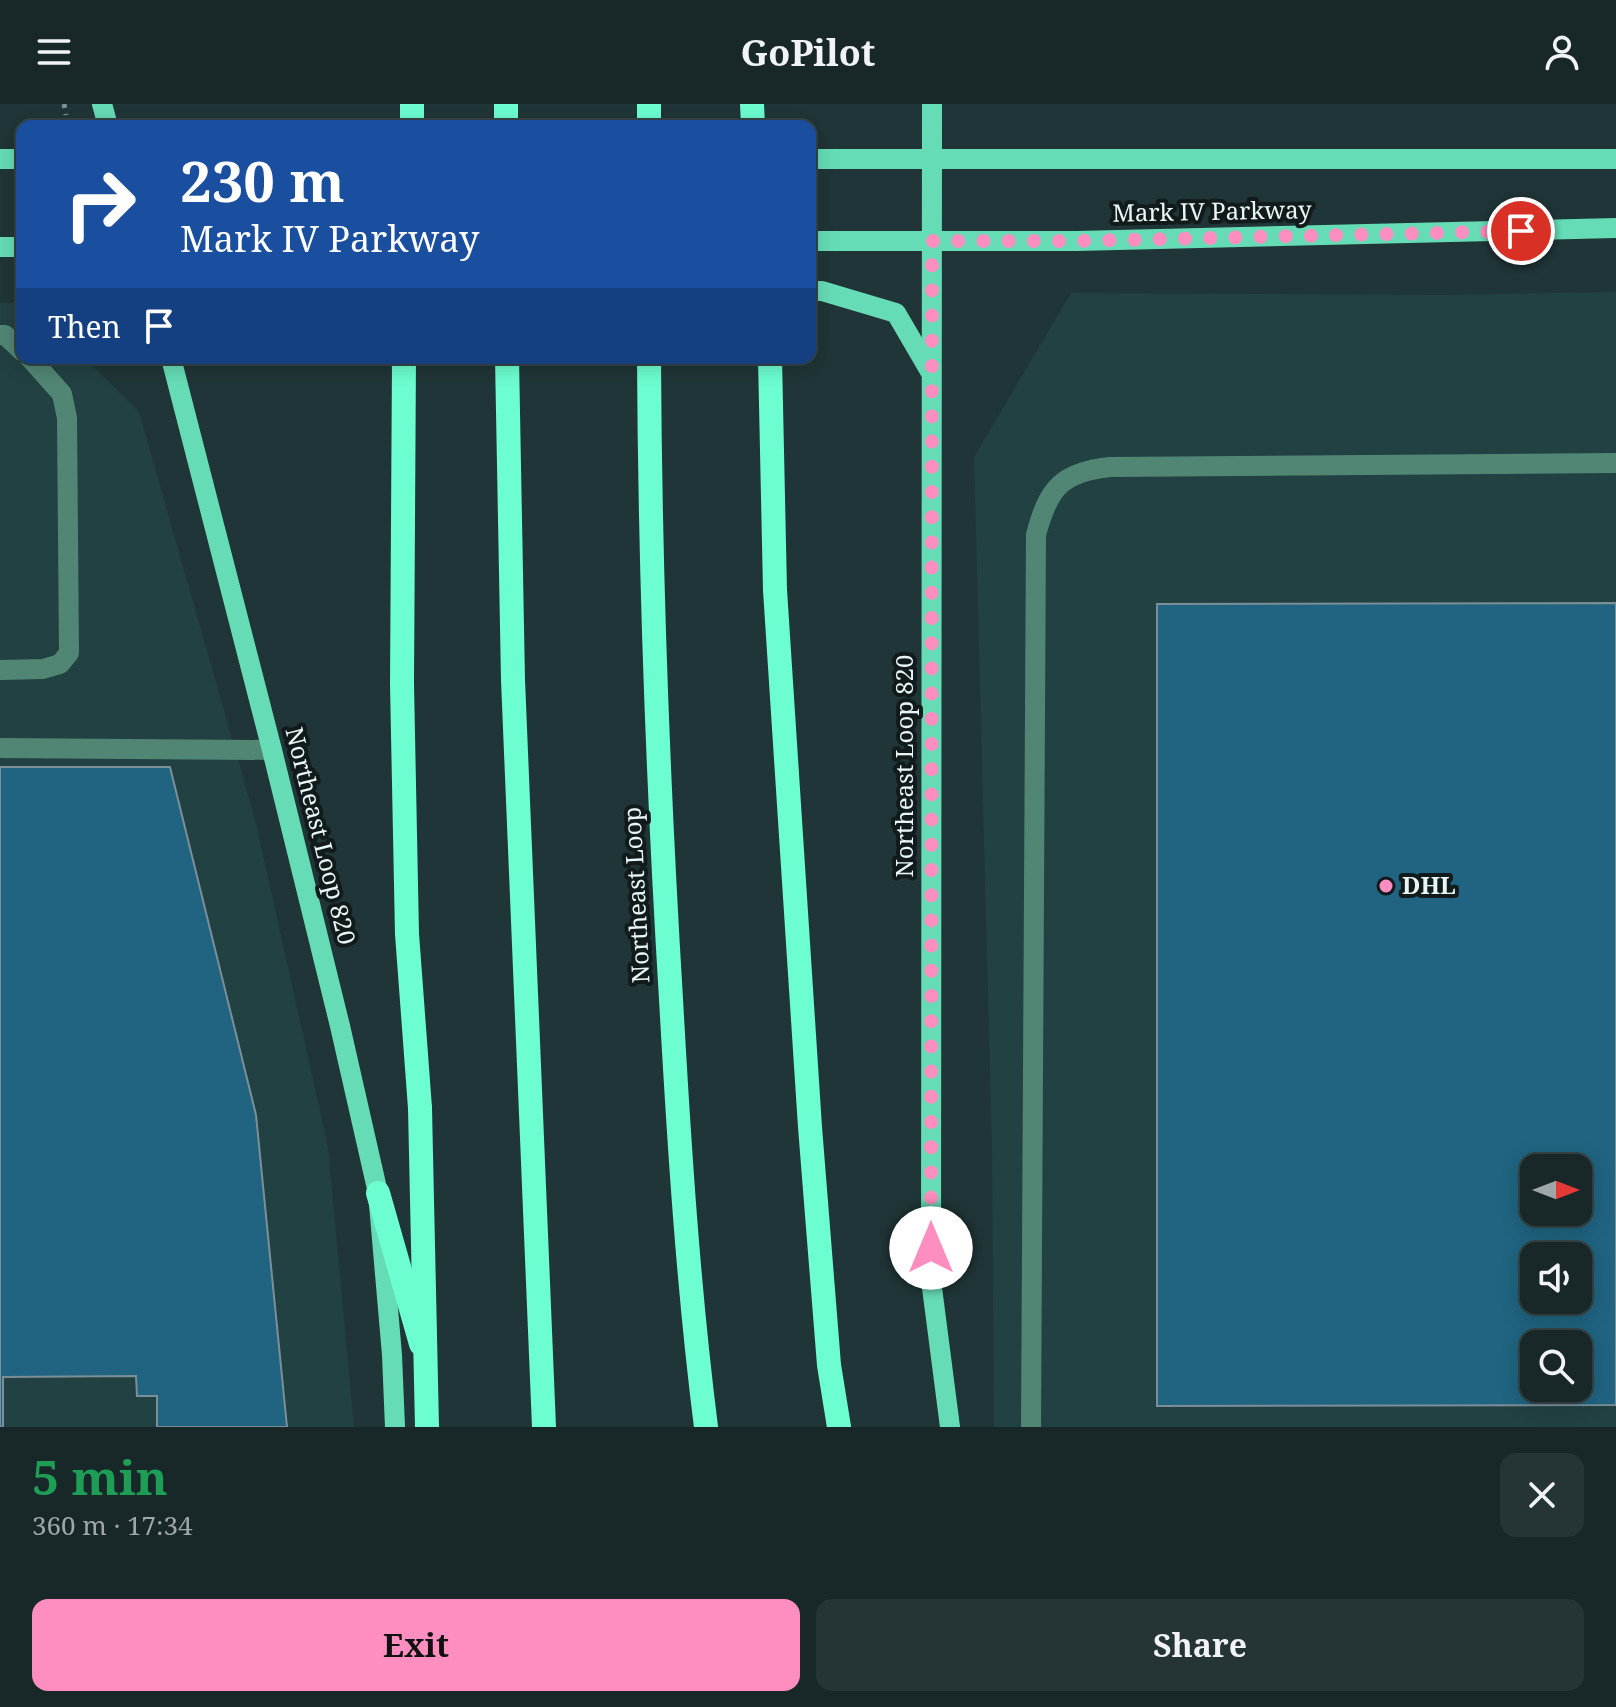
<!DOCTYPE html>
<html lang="en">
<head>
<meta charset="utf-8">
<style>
  body { margin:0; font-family:"Noto Serif",serif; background:#253435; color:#f1f3f6; height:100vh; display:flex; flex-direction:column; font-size:30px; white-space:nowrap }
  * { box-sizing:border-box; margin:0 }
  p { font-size:26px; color:#9fa6a8 }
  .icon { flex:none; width:44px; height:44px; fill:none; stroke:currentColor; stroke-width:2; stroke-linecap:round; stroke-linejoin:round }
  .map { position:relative; height:1323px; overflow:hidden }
  .panel { display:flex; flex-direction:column; background:#182829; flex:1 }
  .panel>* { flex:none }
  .top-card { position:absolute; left:16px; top:16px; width:800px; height:244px; border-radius:16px; box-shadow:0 4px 20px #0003,0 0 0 2px #364446; background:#1a4fa0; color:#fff; overflow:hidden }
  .needle { width:52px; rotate:90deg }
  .tools { position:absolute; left:1520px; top:1050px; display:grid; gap:16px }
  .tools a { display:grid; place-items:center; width:72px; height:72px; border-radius:16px; background:#182829; box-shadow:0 4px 20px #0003,0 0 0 2px #364446; font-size:40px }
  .pin { position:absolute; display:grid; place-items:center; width:68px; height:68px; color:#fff; margin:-34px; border:4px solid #fff; border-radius:50%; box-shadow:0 2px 8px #0007 }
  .me { position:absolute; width:88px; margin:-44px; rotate:0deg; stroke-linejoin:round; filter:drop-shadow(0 0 6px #0008) }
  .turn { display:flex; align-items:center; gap:28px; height:168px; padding:0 32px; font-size:36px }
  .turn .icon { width:104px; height:104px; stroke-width:2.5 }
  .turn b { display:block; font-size:56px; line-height:68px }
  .then { display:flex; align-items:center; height:76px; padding:0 32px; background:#0003; gap:16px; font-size:30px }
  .round { display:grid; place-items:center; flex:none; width:84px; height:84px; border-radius:16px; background:#253435 }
  .head { display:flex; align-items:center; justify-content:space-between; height:136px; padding:0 32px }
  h1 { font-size:48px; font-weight:700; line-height:60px; color:#1e9e55 }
  .button { display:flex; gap:16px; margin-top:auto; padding:16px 32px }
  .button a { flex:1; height:92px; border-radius:16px; background:#fd8ebf; color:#111; font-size:32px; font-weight:700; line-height:92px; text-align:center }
  .button a+a { background:#253435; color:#f1f3f6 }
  header { display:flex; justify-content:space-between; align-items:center; height:104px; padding:0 32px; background:#182829; font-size:36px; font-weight:700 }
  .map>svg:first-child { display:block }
  .built { fill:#224143; fill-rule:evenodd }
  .building { fill:#206481; stroke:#7c8f99; stroke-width:2; fill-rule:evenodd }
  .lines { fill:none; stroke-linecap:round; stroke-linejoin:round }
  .path { stroke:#7e8f91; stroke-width:5; stroke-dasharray:4 6; stroke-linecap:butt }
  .minor { stroke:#528674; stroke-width:20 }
  .major { stroke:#66dcb6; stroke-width:20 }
  .highway { stroke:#6cfdd1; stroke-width:24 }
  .highway-bridge { stroke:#6cfdd1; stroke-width:24 }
  .route { stroke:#fd8ebf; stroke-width:14; stroke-dasharray:0 25.2 }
  .poi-dot { fill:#fd8ebf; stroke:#121b1b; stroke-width:3 }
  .labels { text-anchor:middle; stroke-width:8; stroke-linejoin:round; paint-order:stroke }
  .street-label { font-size:24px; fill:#e9f6f7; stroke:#121b1b }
  .poi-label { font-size:24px; font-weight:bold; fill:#e9f6f7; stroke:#121b1b; text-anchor:start }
</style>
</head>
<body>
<header><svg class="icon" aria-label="menu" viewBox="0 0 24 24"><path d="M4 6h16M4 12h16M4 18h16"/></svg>GoPilot<svg class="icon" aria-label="person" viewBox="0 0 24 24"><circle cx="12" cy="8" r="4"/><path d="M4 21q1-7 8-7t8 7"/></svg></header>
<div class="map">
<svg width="1616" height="1323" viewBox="0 0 1616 1323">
  <rect width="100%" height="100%" fill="#203537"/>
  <path class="built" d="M1616,188V1323H994L992,1044L974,353L1071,189L1446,191ZM1534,1064H1578V1108H1534ZM1534,1152H1578V1196H1534ZM1534,1240H1578V1284H1534Z
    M0,199H22V254H85L139,308L255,715L328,1043L354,1323H0Z"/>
  <path class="building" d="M1616,499V1301L1157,1302V500ZM1534,1064H1578V1108H1534ZM1534,1152H1578V1196H1534ZM1534,1240H1578V1284H1534Z
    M0,663H170L256,1011L287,1323H157V1292H137L136,1272L3,1273V1323H0Z"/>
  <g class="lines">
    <path class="path" d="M64,0L66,11"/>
    <path class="minor" d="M0,231H5L22,247
      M0,566L43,565L60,560L69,549L67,314L62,290L30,254
      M0,644L272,646
      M1031,1323L1036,431C1048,385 1061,368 1110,363L1616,359"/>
    <path class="major" d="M102,0L108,22
      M932,0L931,1176L950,1323
      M0,55H22
      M810,55H1616
      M810,137H1077L1616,124
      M0,143H22
      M810,187H822L896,209L931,269
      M171,254L272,646L340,922L378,1089L392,1251L395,1323"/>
    <path class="highway" d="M506,0V22
      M649,0V22
      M752,0L753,22
      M412,22V0
      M404,254L402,580L407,830L420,1004
      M507,254L513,576L544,1323
      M649,254C650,468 658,681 671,895C679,1038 688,1181 706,1323
      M770,254L775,486L810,1023L829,1261L839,1323
      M378,1089L421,1240"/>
    <path class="highway-bridge" d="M420,1004L427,1323"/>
  </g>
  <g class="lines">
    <path class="route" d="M931,1144L932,137H1077L1521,127"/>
  </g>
  <circle class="poi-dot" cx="1386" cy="782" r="8"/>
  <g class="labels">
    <g class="street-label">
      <text transform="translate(1212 108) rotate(-1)" y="8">Mark IV Parkway</text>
      <text transform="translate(905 662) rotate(-90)" y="8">Northeast Loop 820</text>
      <text transform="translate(320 732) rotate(76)" y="8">Northeast Loop 820</text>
      <text transform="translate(637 791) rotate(-93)" y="8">Northeast Loop</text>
    </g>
    <g class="poi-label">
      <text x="1402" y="790">DHL</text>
    </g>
  </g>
</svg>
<div class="tools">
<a><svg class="needle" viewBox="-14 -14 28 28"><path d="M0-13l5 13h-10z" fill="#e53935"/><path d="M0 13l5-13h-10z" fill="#9fa6a8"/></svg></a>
<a><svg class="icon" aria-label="sound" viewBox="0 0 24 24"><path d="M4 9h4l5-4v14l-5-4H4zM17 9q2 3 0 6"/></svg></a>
<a><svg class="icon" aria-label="search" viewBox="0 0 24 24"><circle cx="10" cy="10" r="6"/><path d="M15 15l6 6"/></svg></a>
</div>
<div class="pin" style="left:1521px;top:127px;background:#d93025"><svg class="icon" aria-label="arrive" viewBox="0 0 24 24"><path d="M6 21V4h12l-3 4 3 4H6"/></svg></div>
<svg class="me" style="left:931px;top:1144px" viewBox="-20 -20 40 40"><circle r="19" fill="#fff"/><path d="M0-13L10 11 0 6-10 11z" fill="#fd8ebf"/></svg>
<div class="top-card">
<div class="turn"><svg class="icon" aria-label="right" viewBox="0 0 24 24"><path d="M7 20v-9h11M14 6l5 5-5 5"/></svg><div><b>230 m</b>Mark IV Parkway</div></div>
<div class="then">Then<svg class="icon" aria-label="arrive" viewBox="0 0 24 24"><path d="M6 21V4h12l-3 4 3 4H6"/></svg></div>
</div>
</div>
<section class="panel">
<div class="head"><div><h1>5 min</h1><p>360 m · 17:34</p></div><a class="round"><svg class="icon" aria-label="close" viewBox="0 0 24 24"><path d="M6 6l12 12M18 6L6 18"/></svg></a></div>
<div class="button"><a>Exit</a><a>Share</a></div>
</section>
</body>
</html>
